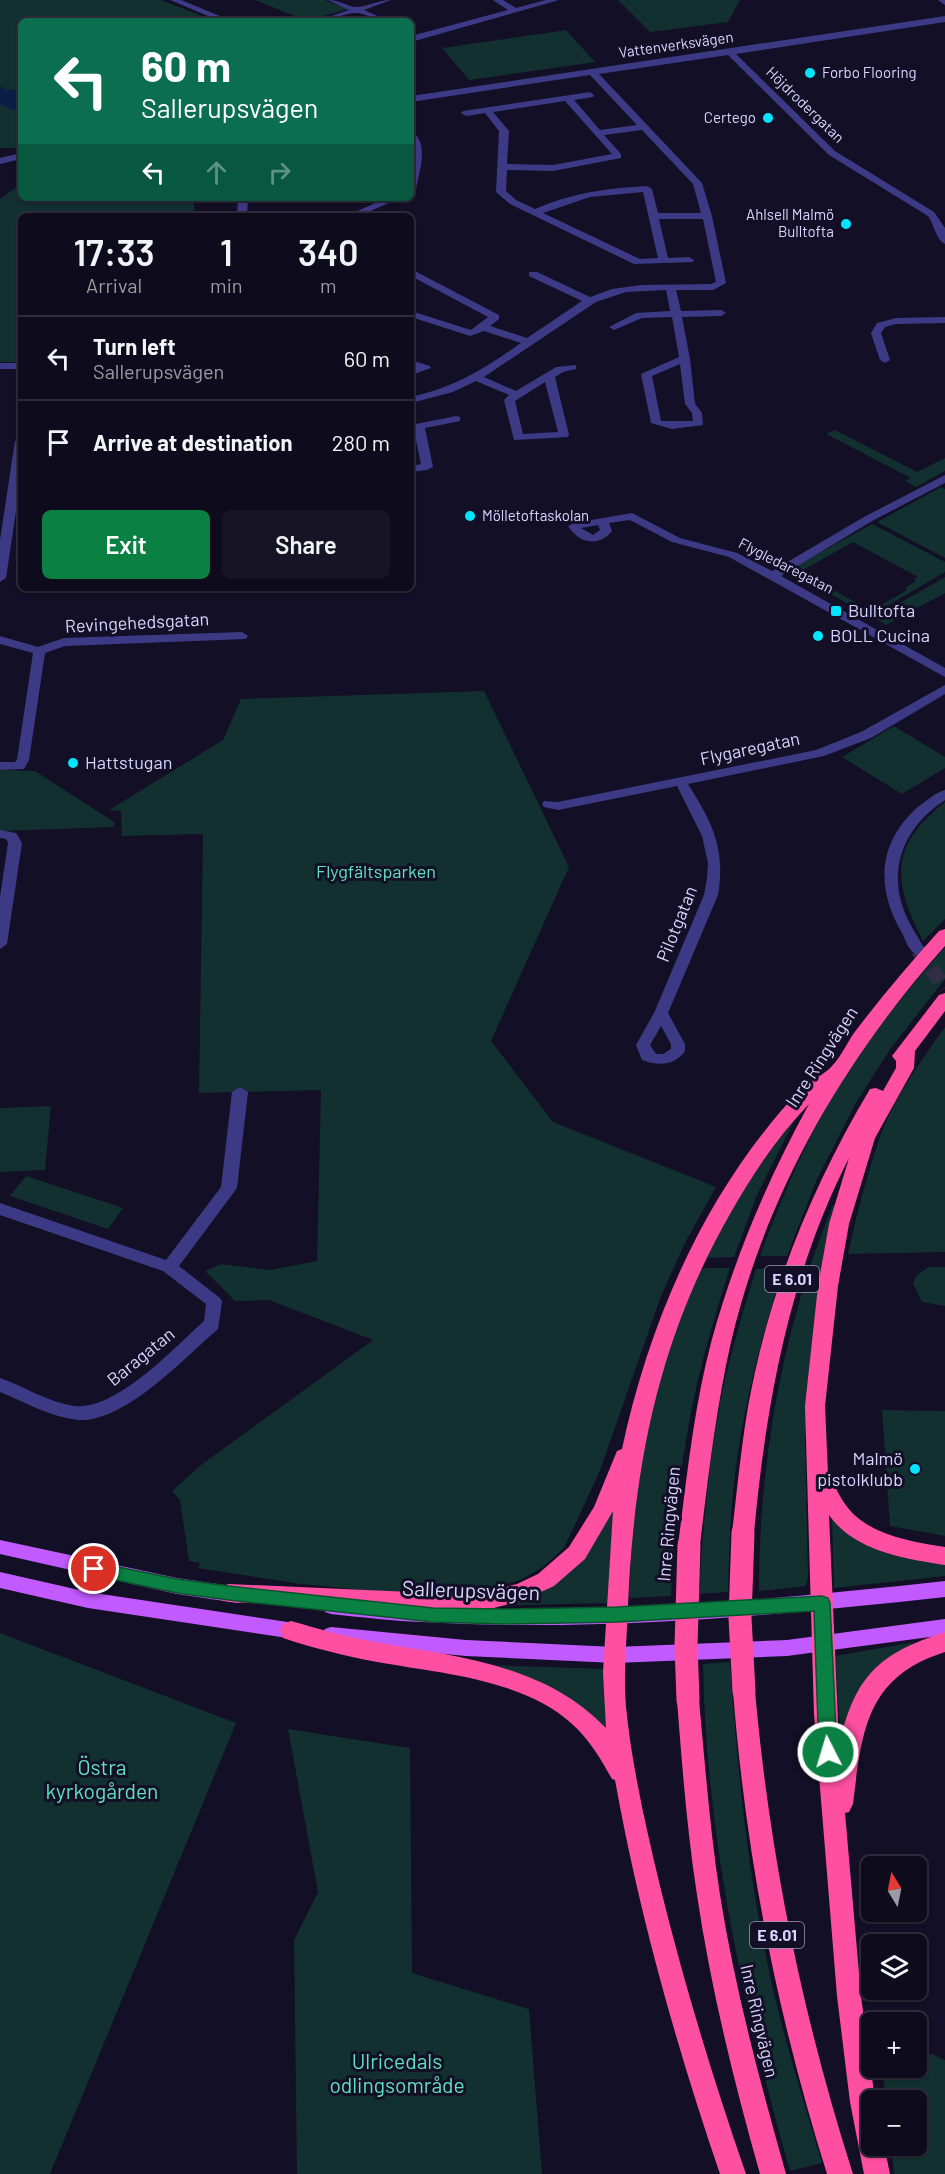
<!DOCTYPE html>
<html lang="en">
<head>
<meta charset="utf-8">
<style>
  body { margin:0; font-family:Barlow,sans-serif; background:#171425; color:#f1f3f6; height:100vh; display:flex; flex-direction:column; font-size:22px; white-space:nowrap }
  * { box-sizing:border-box; margin:0 }
  p { font-size:20px; color:#9b9ba3 }
  .icon { flex:none; width:33px; height:33px; fill:none; stroke:currentColor; stroke-width:2; stroke-linecap:round; stroke-linejoin:round }
  .map { position:relative; flex:1; overflow:hidden }
  .sheet { position:absolute; left:18px; top:213px; width:396px; height:378px; display:flex; flex-direction:column; background:#0e0b1c; border-radius:9px; box-shadow:0 2px 4px #0004,0 0 0 2px #2e2b3b }
  .sheet>* { flex:none }
  .hud { position:absolute; left:18px; top:18px; width:396px; height:183px; border-radius:9px; box-shadow:0 2px 4px #0004,0 0 0 2px #2e2b3b; background:#0b6e4f; color:#fff; overflow:hidden }
  .needle { width:39px; rotate:350deg }
  .buttons { position:absolute; left:861px; top:1856px; display:grid; gap:12px }
  .buttons a { display:grid; place-items:center; width:66px; height:66px; border-radius:9px; background:#0e0b1c; box-shadow:0 2px 4px #0004,0 0 0 2px #2e2b3b; font-size:30px }
  .pin { position:absolute; display:grid; place-items:center; width:51px; height:51px; color:#fff; margin:-26px; border:3px solid #fff; border-radius:50%; box-shadow:0 2px 6px #0007 }
  .me { position:absolute; width:66px; margin:-33px; rotate:355deg; stroke-linejoin:round; filter:drop-shadow(0 0 4px #0008) }
  .turn { display:flex; align-items:center; gap:21px; height:126px; padding:0 24px; font-size:27px }
  .turn .icon { width:78px; height:78px; stroke-width:2.5 }
  .turn b { display:block; font-size:42px; line-height:51px }
  .lanes { display:flex; align-items:center; height:57px; padding:0 24px; background:#0003; justify-content:center; gap:30px; direction:ltr }
  .lanes .off { opacity:.35 }
  .eta { display:flex; justify-content:space-evenly; align-items:center; height:102px; text-align:center }
  .eta b { font-size:36px; font-weight:600; line-height:42px }
  .primary-button { display:flex; gap:12px; margin-top:auto; padding:12px 24px }
  .primary-button a { flex:1; height:69px; border-radius:9px; background:#0b8043; color:#fff; font-size:24px; font-weight:600; line-height:69px; text-align:center }
  .primary-button a+a { background:#171425; color:#f1f3f6 }
  ul { padding:0; list-style:none }
  li { display:flex; align-items:center; gap:18px; height:84px; padding:0 24px; border-top:2px solid #2e2b3b }
  li div { flex:1 }
  li b { display:block; font-size:22px }
  li em { font-style:normal }
  .map>svg:first-child { display:block }
  .green { fill:#12302f }
  .water { fill:#0a1f44 }
  .lines { fill:none; stroke-linecap:round; stroke-linejoin:round }
  .minor-tunnel { stroke:#312d47; stroke-width:15; stroke-dasharray:15 8; stroke-linecap:butt }
  .minor { fill:#3d3a85; fill-rule:evenodd }
  .major { fill:#c25bff; fill-rule:evenodd }
  .highway { fill:#ff4fa3; fill-rule:evenodd }
  .highway-bridge { stroke:#ff4fa3; stroke-width:23 }
  .route { fill:#0b8043; stroke:#07532c; stroke-width:1.5 }
  .poi-dot { fill:#00e5ff; stroke:#130f26; stroke-width:2 }
  .labels { text-anchor:middle; stroke-width:6; stroke-linejoin:round; paint-order:stroke }
  .far-street-label { font-size:15px; fill:#d9d4ff; stroke:#130f26 }
  .far-poi-label { font-size:15px; fill:#d9d4ff; stroke:#130f26; text-anchor:start }
  .shield { fill:#130f26; stroke:#9e99be; stroke-width:1.5 }
  .shield-label { font-size:16px; font-weight:bold; fill:#d9d4ff }
  .poi-label { font-size:18px; fill:#d9d4ff; stroke:#130f26; text-anchor:start }
  .street-label { font-size:18px; fill:#d9d4ff; stroke:#130f26 }
  .park-label { font-size:18px; fill:#5fe0c0; stroke:#130f26 }
  .near-street-label { font-size:21px; fill:#d9d4ff; stroke:#130f26 }
  .near-park-label { font-size:21px; fill:#5fe0c0; stroke:#130f26 }
</style>
</head>
<body>
<div class="map">
<svg width="945" height="2174" viewBox="0 0 945 2174">
  <rect width="100%" height="100%" fill="#130f26"/>
  <path class="green" d="M0,0H161L215,21H21V148H0Z
    M255,0H325L348,9L307,21Z
    M618,0H740L728,22L650,32Z
    M566,30L595,62L469,80L442,48Z
    M21,184V198H194V216H21V362H0V199Z
    M835,430L917,472L945,458V471L916,487L905,481L911,478L826,434Z
    M941,487L945,489V558L877,522Z
    M872,524L945,562V572L870,616L800,577V571L871,611L907,590L905,588L916,581L914,579L918,577L853,542L801,571L794,567Z
    M945,577V593L886,625L874,618Z
    M484,691L569,867L491,1041L553,1122L716,1187L686,1241L661,1296L599,1473L564,1548L543,1567L520,1580L491,1589L451,1594L384,1592L301,1584L198,1568L200,1563L189,1561L180,1500L172,1491L201,1465L373,1340L269,1300L235,1301L205,1271L221,1264L270,1270L317,1261L321,1090L199,1093L203,834L122,836L121,811L109,810L223,740L241,699Z
    M894,726L945,757V768L902,794L842,757Z
    M0,770L35,771L114,822V827L0,831Z
    M945,802V919L923,941C893,882 888,847 945,802Z
    M945,947V979L891,1048L857,1101L817,1179L787,1256H760C781,1199 805,1142 837,1089C867,1038 906,992 945,947Z
    M945,1027V1252L848,1254C857,1214 867,1173 881,1134C895,1097 922,1059 945,1027Z
    M51,1106L45,1170L0,1172V1108Z
    M796,1117L757,1195L734,1257L702,1258C730,1209 761,1162 796,1117Z
    M26,1176L123,1208L108,1229L10,1196Z
    M837,1204L808,1388L805,1438L808,1577L806,1586L759,1591C759,1460 783,1326 833,1205Z
    M929,1267H945V1306L922,1302L913,1283L917,1275Z
    M707,1268H730C712,1325 695,1382 686,1441C677,1492 674,1544 671,1596L629,1598L634,1501L657,1378L697,1270Z
    M784,1268C760,1339 741,1416 733,1492C730,1525 729,1559 728,1592L699,1594C702,1542 706,1490 714,1439C722,1382 739,1324 756,1269Z
    M882,1410L945,1411V1536L890,1526Z
    M616,1506L609,1603L492,1606L581,1561Z
    M832,1518L945,1562V1576L834,1588Z
    M0,1633L236,1723L50,2174H0Z
    M915,1642L894,1655L851,1709L841,1738L835,1656Z
    M730,1662C738,1779 750,1896 778,2010C791,2061 807,2112 822,2163L790,2171C743,2005 706,1837 703,1664Z
    M488,1665L607,1669L609,1734Z
    M288,1729L410,1748L412,1973L529,2009L542,2174H297L294,1940L318,1892Z
    M932,2054L945,2060V2174H894L891,2145H916V2100H886L882,2067H916L917,2055Z"/>
  <path class="water" d="M0,86L7,90L21,89V110H12L0,104Z"/>
  <g class="lines">
    <path class="minor-tunnel" d="M918,950L945,988"/>
    <path class="minor" d="M170,0H181L232,21H220Z
      M328,0C340,0 348,7 357,7C366,7 379,0 391,0L364,10L389,21C376,21 365,13 356,13C344,13 331,21 317,21L349,10Z
      M493,0H503L516,8L546,0H559L411,42V36L508,10Z
      M938,0H945V5Z
      M945,16V22L736,54L835,151L934,212L945,228V244C936,240 934,224 928,216L829,155L728,55L599,74L702,183L712,216L726,283L713,290H676L681,311L721,310L726,313L721,316L682,317L690,359L695,404L702,413L703,425L672,429L651,423L641,374L679,357L672,317L642,318L614,330L609,327L636,313L670,311L666,290L626,292L596,302L484,377L516,391L556,367L576,365V369L563,372L555,377L569,435L568,437L514,440L504,400L509,395L476,381L453,392L411,403V397C453,388 486,368 521,343L484,331L470,336L411,317V311L471,330L488,317L411,276V269L499,315V319L490,326L527,338L582,301L529,276V272H537L590,297L612,289L641,285L711,284L716,282L703,219H659L668,258L689,257L694,260L693,262L634,264L510,204L496,192L499,131L485,113L466,116L461,113L463,111L590,92L594,95L593,97L574,100L600,130L637,125L590,75L411,102V96ZM565,101L612,154L553,165L507,164L509,131L493,112ZM642,130L693,184L701,213H658L652,189L647,186C608,188 571,193 535,209L516,200L506,191L507,170L553,171L621,158V154L604,135ZM643,192L658,258L640,259L543,213L590,197ZM680,364L685,404L692,413L693,421H661L652,376ZM545,382L558,432L523,434L515,401Z
      M411,131C430,142 419,172 416,189L411,192L413,152Z
      M21,153V159L0,164V158Z
      M238,198H248L247,216H237Z
      M387,198H400L359,216H346Z
      M945,317V323L896,324L885,327L881,333L890,360L885,363L880,360L871,333L877,323L896,318Z
      M411,360L430,366L431,368L411,375V369L415,368L411,366Z
      M0,363H21V369H0Z
      M456,416L460,417V421L425,428L433,467L427,470L411,472V466L421,464L414,431H411V425Z
      M21,438V478L6,578L0,582V540L15,441Z
      M945,475V483L872,521L781,576L945,668V677L729,557L672,542L630,520L609,523L612,531C598,548 579,543 568,526L574,523L632,513L680,538L737,553L772,571L864,517ZM598,525L600,530L593,535L581,528Z
      M242,632L248,636L246,639L65,646L45,653L29,760L24,769L0,770V762H15L17,760L33,653L0,644V636L38,647L64,638Z
      M945,685V694L871,738L824,756L688,784C712,822 726,849 718,895L668,1013L685,1044V1051C675,1066 657,1066 642,1060L636,1045L654,1013L704,895L707,878L708,863L702,836L677,786L558,810L544,807L542,804L544,801L558,802L816,750L861,732ZM661,1026L671,1044V1049L663,1054H656L650,1045Z
      M945,790V800C907,825 888,864 903,908C908,923 918,936 925,950L918,955C909,952 906,941 902,933C876,889 877,843 918,807C926,801 935,793 945,790Z
      M0,830L16,833L22,843L7,944L0,949V897L8,843L6,839L0,838Z
      M240,1087L248,1092L237,1188L179,1266L220,1298L222,1302L218,1329C184,1358 125,1423 78,1420C50,1417 25,1402 0,1392V1378C25,1387 48,1402 74,1406C116,1411 174,1348 204,1321L206,1304L163,1271L0,1215V1203L166,1260L221,1187L232,1092Z"/>
    <path class="major" d="M0,1540L177,1578L238,1587L244,1590L247,1595L244,1600L238,1603L177,1594L0,1554Z
      M0,1572L88,1592L301,1624L307,1626L310,1632L307,1638L301,1640L88,1608L0,1588Z
      M945,1581V1597C772,1616 596,1632 422,1622C391,1621 361,1617 331,1614L325,1612L322,1606L325,1600L331,1598C361,1601 391,1605 422,1607C596,1616 772,1600 945,1581Z
      M945,1619V1635L787,1656L615,1663L466,1656L331,1643L325,1641L322,1635L325,1629L331,1627L466,1640L615,1647L787,1640Z"/>
    <path class="highway" d="M945,929V946C844,1059 766,1193 731,1342C716,1409 708,1477 700,1545L697,1551L689,1554L681,1551L678,1545C687,1476 694,1406 712,1339C735,1256 768,1179 809,1104C778,1136 752,1175 730,1214C659,1338 634,1464 628,1605C627,1639 623,1673 626,1707C632,1767 646,1827 660,1886C684,1983 713,2079 746,2174H720C676,2045 639,1914 615,1780L612,1779C600,1758 590,1740 572,1724C524,1679 438,1673 377,1662C346,1656 313,1648 283,1638L280,1631L283,1624L291,1621C319,1629 347,1637 375,1642C459,1657 544,1664 606,1728L603,1672L613,1511L585,1559L554,1586L521,1601L486,1610L433,1611L229,1602L221,1600L218,1593L221,1586L229,1584L433,1593L486,1592L517,1584L538,1574L569,1547L594,1507L617,1451L622,1449C648,1327 699,1207 781,1111C790,1101 799,1090 810,1082C817,1077 826,1073 832,1066C842,1056 848,1040 857,1029C883,995 910,963 939,931Z
      M945,993V1011L915,1051L914,1068L875,1138L849,1224L838,1286L825,1406L828,1474L830,1475C834,1482 836,1490 840,1496C860,1534 907,1541 945,1547V1565C905,1559 854,1551 829,1515L839,1744C856,1675 878,1654 945,1632V1652C866,1677 862,1731 853,1804L849,1812L845,1813L861,1996L875,2100H872V2145H884L890,2174H864L850,2102L837,1996L814,1714L805,1406L818,1286L829,1224L849,1158C789,1275 766,1404 754,1533L751,1539L743,1542L735,1539L732,1533C737,1491 741,1448 748,1407C768,1294 811,1188 870,1089L876,1088L883,1091L896,1068V1061L892,1056L939,995Z
      M744,1681L752,1684L755,1691C770,1858 802,2014 853,2174H827C777,2014 746,1858 733,1691L736,1684Z
      M688,1690L696,1693L699,1700C705,1765 710,1830 720,1895C735,1989 760,2082 786,2174H760C734,2082 711,1989 697,1895C687,1830 682,1765 677,1700L680,1693Z"/>
    <path class="highway-bridge" d="M743,1533L740,1618L744,1691
      M688,1700L686,1645L689,1545"/>
  </g>
  <path class="route" d="M94,1562L177,1579L229,1586L433,1608L502,1609L617,1607L822,1596L828,1598L830,1603L837,1752L834,1757L828,1759L822,1757L819,1752L814,1611L617,1622L502,1624L433,1622L229,1600L177,1593L88,1574L85,1569L88,1564Z"/>
  <g class="poi-dot">
    <circle cx="810" cy="73" r="6"/>
    <circle cx="768" cy="118" r="6"/>
    <circle cx="846" cy="224" r="6"/>
    <circle cx="470" cy="516" r="6"/>
    <rect x="830" y="605" width="12" height="12" rx="3"/>
    <circle cx="818" cy="636" r="6"/>
    <circle cx="73" cy="763" r="6"/>
    <circle cx="915" cy="1469" r="6"/>
  </g>
  <g class="labels">
    <g class="far-street-label">
      <text transform="translate(676 45) rotate(-8)" y="5">Vattenverksvägen</text>
      <text transform="translate(805 105) rotate(44)" y="5">Höjdrodergatan</text>
      <text transform="translate(786 566) rotate(27)" y="5">Flygledaregatan</text>
    </g>
    <g class="far-poi-label">
      <text x="822" y="78">Forbo Flooring</text>
      <text x="756" y="123" text-anchor="end">Certego</text>
      <text x="834" y="220" text-anchor="end">Ahlsell Malmö<tspan x="834" dy="17">Bulltofta</tspan></text>
      <text x="482" y="521">Mölletoftaskolan</text>
    </g>
    <g class="shield">
      <rect x="765" y="1266" width="54" height="26" rx="4.5"/>
      <rect x="750" y="1922" width="54" height="26" rx="4.5"/>
    </g>
    <g class="shield-label">
      <text x="792" y="1285">E 6.01</text>
      <text x="777" y="1941">E 6.01</text>
    </g>
    <g class="poi-label">
      <text x="848" y="617">Bulltofta</text>
      <text x="830" y="642">BOLL Cucina</text>
      <text x="85" y="769">Hattstugan</text>
      <text x="903" y="1465" text-anchor="end">Malmö<tspan x="903" dy="21">pistolklubb</tspan></text>
    </g>
    <g class="street-label">
      <text transform="translate(137 623) rotate(-3)" y="6">Revingehedsgatan</text>
      <text transform="translate(750 749) rotate(-12)" y="6">Flygaregatan</text>
      <text transform="translate(677 924) rotate(-68)" y="6">Pilotgatan</text>
      <text transform="translate(822 1057) rotate(-57)" y="6">Inre Ringvägen</text>
      <text transform="translate(141 1357) rotate(-39)" y="6">Baragatan</text>
      <text transform="translate(669 1524) rotate(-85)" y="6">Inre Ringvägen</text>
      <text transform="translate(759 2021) rotate(77)" y="6">Inre Ringvägen</text>
    </g>
    <g class="park-label">
      <text x="376" y="878">Flygfältsparken</text>
    </g>
    <g class="near-street-label">
      <text transform="translate(471 1591) rotate(2)" y="7">Sallerupsvägen</text>
    </g>
    <g class="near-park-label">
      <text x="102" y="1775">Östra<tspan x="102" dy="24">kyrkogården</tspan></text>
      <text x="397" y="2069">Ulricedals<tspan x="397" dy="24">odlingsområde</tspan></text>
    </g>
  </g>
</svg>
<div class="buttons">
<a><svg class="needle" viewBox="-14 -14 28 28"><path d="M0-13l5 13h-10z" fill="#e53935"/><path d="M0 13l5-13h-10z" fill="#9b9ba3"/></svg></a>
<a><svg class="icon" aria-label="layers" viewBox="0 0 24 24"><path d="M12 4l9 5-9 5-9-5zM3 14l9 5 9-5"/></svg></a>
<a>+</a>
<a>−</a>
</div>
<div class="pin" style="left:94px;top:1569px;background:#d93025"><svg class="icon" aria-label="arrive" viewBox="0 0 24 24"><path d="M6 21V4h12l-3 4 3 4H6"/></svg></div>
<svg class="me" style="left:828px;top:1752px" viewBox="-20 -20 40 40"><circle r="17" fill="#0b8043" stroke="#fff" stroke-width="3"/><path d="M0-11L8 9 0 5-8 9z" fill="#fff"/></svg>
<div class="hud">
<div class="turn"><svg class="icon" aria-label="left" viewBox="0 0 24 24"><path d="M17 20v-9H6M10 6l-5 5 5 5"/></svg><div><b>60 m</b>Sallerupsvägen</div></div>
<div class="lanes"><svg class="icon" aria-label="left" viewBox="0 0 24 24"><path d="M17 20v-9H6M10 6l-5 5 5 5"/></svg><svg class="icon off" aria-label="ahead" viewBox="0 0 24 24"><path d="M12 20V5M6 11l6-6 6 6"/></svg><svg class="icon off" aria-label="right" viewBox="0 0 24 24"><path d="M7 20v-9h11M14 6l5 5-5 5"/></svg></div>
</div>
<section class="sheet">
<div class="eta">
<div><b>17:33</b><p>Arrival</p></div>
<div><b>1</b><p>min</p></div>
<div><b>340</b><p>m</p></div>
</div>
<ul>
<li><svg class="icon" aria-label="left" viewBox="0 0 24 24"><path d="M17 20v-9H6M10 6l-5 5 5 5"/></svg><div><b>Turn left</b><p>Sallerupsvägen</p></div><em>60 m</em></li>
<li><svg class="icon" aria-label="arrive" viewBox="0 0 24 24"><path d="M6 21V4h12l-3 4 3 4H6"/></svg><div><b>Arrive at destination</b></div><em>280 m</em></li>
</ul>
<div class="primary-button"><a>Exit</a><a>Share</a></div>
</section>
</div>
</body>
</html>
